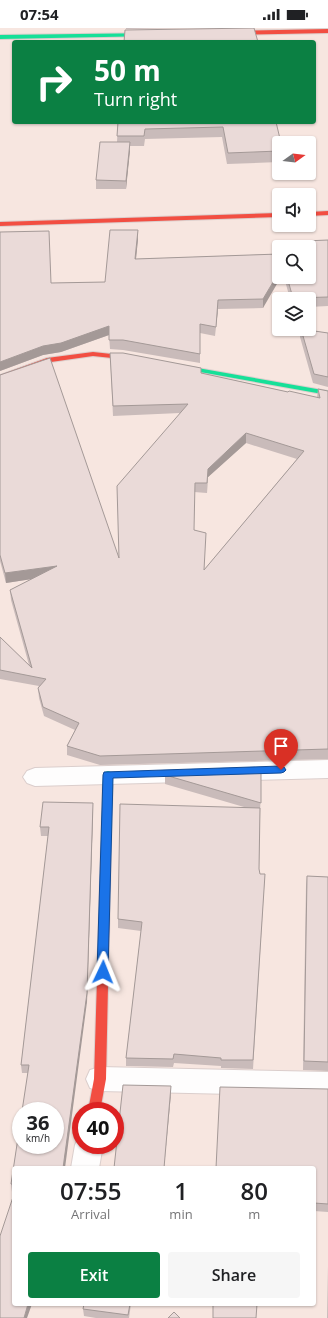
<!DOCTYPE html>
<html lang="en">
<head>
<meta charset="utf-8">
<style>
  body { margin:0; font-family:"Open Sans",sans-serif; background:#f6f6f6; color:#202124; height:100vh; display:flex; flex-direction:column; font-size:15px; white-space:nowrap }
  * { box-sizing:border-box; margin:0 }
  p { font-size:13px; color:#757577 }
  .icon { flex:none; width:22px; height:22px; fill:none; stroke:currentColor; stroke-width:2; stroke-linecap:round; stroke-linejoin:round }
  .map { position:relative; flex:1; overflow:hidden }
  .details { position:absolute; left:12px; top:1138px; width:304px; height:140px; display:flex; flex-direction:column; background:#fff; border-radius:4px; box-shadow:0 1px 3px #0004 }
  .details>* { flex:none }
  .banner { position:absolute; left:12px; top:12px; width:304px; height:84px; border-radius:4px; box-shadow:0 1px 3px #0004; background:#0b8043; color:#fff; overflow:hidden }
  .needle { width:26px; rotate:75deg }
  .buttons { position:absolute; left:272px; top:108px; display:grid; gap:8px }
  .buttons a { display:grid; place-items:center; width:44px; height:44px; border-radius:4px; background:#fff; box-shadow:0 1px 3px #0004; font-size:20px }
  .speed { position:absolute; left:12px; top:1074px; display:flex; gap:8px; font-size:20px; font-weight:700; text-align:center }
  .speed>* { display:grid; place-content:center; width:52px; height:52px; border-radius:50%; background:#fff; box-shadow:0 1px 3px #0004; line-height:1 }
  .speed small { font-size:10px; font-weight:400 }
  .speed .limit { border:6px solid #d22; background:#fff; color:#111 }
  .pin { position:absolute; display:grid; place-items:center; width:34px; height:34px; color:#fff; margin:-41px -17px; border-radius:50% 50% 50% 0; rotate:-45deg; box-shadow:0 0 4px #0007 }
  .pin .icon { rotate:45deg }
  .me { position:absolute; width:44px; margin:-22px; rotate:2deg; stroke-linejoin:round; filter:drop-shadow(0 0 3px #0008) }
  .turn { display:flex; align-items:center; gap:14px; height:84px; padding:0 16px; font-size:18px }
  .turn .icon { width:52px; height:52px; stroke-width:2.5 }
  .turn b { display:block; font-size:28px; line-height:34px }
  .eta { display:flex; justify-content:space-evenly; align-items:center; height:68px; text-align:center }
  .eta b { font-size:24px; font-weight:600; line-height:28px }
  .button { display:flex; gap:8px; margin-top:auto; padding:8px 16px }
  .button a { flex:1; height:46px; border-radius:4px; background:#0b8043; color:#fff; font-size:16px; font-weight:600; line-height:46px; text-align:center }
  .button a+a { background:#f6f6f6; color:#202124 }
  .status { display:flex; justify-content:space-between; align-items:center; height:28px; padding:0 20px; background:#fff; direction:ltr }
  .status svg { height:11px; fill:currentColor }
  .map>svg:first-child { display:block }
  .residential { fill:#f7e6e0; fill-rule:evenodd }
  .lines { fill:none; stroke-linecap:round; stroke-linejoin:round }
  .street-casing { stroke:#dbcecc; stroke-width:2 }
  .fast-casing { stroke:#dccfcd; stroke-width:2 }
  .jam-casing { stroke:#dccfcd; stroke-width:2 }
  .street { fill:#fefdfd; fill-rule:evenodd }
  .fast { fill:#16e098; fill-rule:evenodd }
  .jam { fill:#f24e42; fill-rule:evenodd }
  .wall { fill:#c9bbba; fill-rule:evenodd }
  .shaded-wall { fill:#a49997 }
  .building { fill:#eadad8; stroke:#a49997; fill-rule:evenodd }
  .route { fill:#1a73e8; stroke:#114b97 }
</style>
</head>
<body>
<div class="status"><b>07:54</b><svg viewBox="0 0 49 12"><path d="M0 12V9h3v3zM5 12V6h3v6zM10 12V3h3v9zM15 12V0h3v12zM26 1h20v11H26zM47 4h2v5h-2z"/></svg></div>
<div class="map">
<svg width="328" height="1290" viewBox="0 0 328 1290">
  <rect width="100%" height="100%" fill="#faf2ef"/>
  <path class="residential" d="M0,0H328V1290H0ZM14,14H314V94H14ZM279,115H309V145H279ZM279,167H309V197H279ZM279,219H309V249H279ZM279,271H309V301H279ZM21,1083H55V1117H21ZM81,1083H115V1117H81ZM14,1140H314V1276H14Z"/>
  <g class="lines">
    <g class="street-casing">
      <path id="street" d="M328,732V750L35,758L27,755L23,749L27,743L35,740Z
        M100,1039L328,1044V1068L100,1063L90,1060L86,1051L90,1042Z
        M81,1107V1117H103L99,1140H71L75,1117L79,1108Z"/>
    </g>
    <g class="fast-casing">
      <path id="fast" d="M157,5L158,6L155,8L0,11V7Z
        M169,335L328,363V367L172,339H169Z
        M108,743L111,744L113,747L111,818L110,821L106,822L102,821L101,818L103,747L105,744Z"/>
    </g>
    <g class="jam-casing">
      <path id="jam" d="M328,1V5L225,7L222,5L225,3Z
        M328,183V187L309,188V184Z
        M279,185V189L0,198V194Z
        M93,324L140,329L144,331L140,333L93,328L51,334L0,352V347L47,330Z
        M106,814L110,815L111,818L106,1051L100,1083H88L94,1051L101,818L102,815Z"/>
    </g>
    <use href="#street" class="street"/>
    <use href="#fast" class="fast"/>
    <use href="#jam" class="jam"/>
  </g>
  <path class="wall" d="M126,0H188L126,1Z
    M118,94H276L279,115V134L227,136L222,109L145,111L144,118H130L126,161H96V152L117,114Z
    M138,202V211L136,231L279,226L263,280L218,281L215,308L200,305V335L123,322L110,321L109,307L61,324L43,327L0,343V204L51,255L105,254Z
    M328,212V278L309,279V271H290L284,249H309V219H304V213Z
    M301,301L328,305V359L313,355L300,309Z
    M110,325L288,364L317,370L318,361L328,363V731L100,737L67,727V718L75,702L44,688L39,670L38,660L39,658L0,651V609L29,637L11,572L10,562L32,551L6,555L0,533V347L119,530L180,385L113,388ZM246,415L297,431L204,542L194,502V464L207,465V450Z
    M261,744L259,841L260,846H265L253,1041L221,1040V1038L174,1035L173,1039L126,1038V1030L141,903L118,900V891L244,779L165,756V747Z
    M93,784L87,974L14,1140V1164H12L11,1156L28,1045H22L21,1037L48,808H41L40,799Z
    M307,848L328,849V1043L303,1042L306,857Z
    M328,1061V1184L314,1183V1140Z
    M328,1238V1290H327Z
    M84,1276H131L129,1290H96L84,1288L83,1281Z"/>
  <path class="shaded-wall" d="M130,114V123L126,161V153Z
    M138,202V211L135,240V231Z
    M279,244V249H281L263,280V271Z
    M218,272V281L215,308L216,299Z
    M109,298V307L61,324L43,327L0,343V334L43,318Z
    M246,405V415L207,450V465L208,441Z
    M57,538L58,547L6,555L5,545Z
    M93,775V784L87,974L65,1140H63Z
    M171,1058V1066L164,1140Z
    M28,1276H32L27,1290H24Z"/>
  <path class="building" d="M254,0L258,14H124L125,2Z
    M118,94H276L281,115H279V123L228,125L223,99L145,101L144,108H117Z
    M100,114H130L126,153L96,152Z
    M110,202H138L135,231L279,226V244L263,271L218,272L216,299L200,296V326L123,312H109V298L61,315L43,318L0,334V204L49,203L51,255L105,254Z
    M328,212V269L293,270L287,249H309V219H306L304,213Z
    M301,301L328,305V349L314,346Z
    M110,325H123L201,340V345L288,364L289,363L320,370L318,361L328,363V721L100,728L67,718L79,695L43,679L38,660L46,651L0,642V609L32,640L10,562L57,538L5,545L0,527V347L50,330L119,530L117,458L188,376L113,378ZM246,405L304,423L204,542L206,505L194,502L195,455H207L208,441Z
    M261,744V775L165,747Z
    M43,774L93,775L87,965L63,1140H14V1156H11L21,1090V1117H55V1083H22L29,1037H21L49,799H40Z
    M120,776L260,780L259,841L260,846H265L253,1032H221V1030L174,1026L173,1031L126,1030L142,894L118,891Z
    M307,848L328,849V1034L304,1033Z
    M123,1057L171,1058L164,1140H114Z
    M220,1059L328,1061V1176L314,1175V1140H216Z
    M14,1166V1276H28L24,1290H0V1208Z
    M84,1276H130L128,1287L83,1281Z
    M213,1276H257L256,1290H213Z
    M174,1284L180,1290H168Z"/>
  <path class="route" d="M281,738L284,739L286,742L284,744L281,745L113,750L108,944L106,948L103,949L99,948L97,944L103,747L104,744Z"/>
</svg>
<div class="buttons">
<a><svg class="needle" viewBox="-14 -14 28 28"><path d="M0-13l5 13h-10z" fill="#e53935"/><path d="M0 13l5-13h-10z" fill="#757577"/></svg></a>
<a><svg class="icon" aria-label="sound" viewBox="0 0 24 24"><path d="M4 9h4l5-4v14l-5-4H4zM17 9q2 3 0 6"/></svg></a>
<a><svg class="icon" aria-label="search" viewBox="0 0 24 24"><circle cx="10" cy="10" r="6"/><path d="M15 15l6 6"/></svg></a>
<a><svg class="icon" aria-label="layers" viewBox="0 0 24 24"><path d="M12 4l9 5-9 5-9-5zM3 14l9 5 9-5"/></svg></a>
</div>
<div class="speed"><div>36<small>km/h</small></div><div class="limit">40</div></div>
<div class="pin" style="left:281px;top:742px;background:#d93025"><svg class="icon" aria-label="arrive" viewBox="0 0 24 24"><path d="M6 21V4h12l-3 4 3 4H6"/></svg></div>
<svg class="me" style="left:103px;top:944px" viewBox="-20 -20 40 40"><path d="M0-17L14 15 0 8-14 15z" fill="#1a73e8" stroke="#fff" stroke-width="4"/></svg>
<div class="banner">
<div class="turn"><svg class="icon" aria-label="right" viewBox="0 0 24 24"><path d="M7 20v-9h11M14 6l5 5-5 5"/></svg><div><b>50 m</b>Turn right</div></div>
</div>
<section class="details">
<div class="eta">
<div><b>07:55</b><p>Arrival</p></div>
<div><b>1</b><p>min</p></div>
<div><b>80</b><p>m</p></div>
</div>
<div class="button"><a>Exit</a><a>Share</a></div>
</section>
</div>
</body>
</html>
